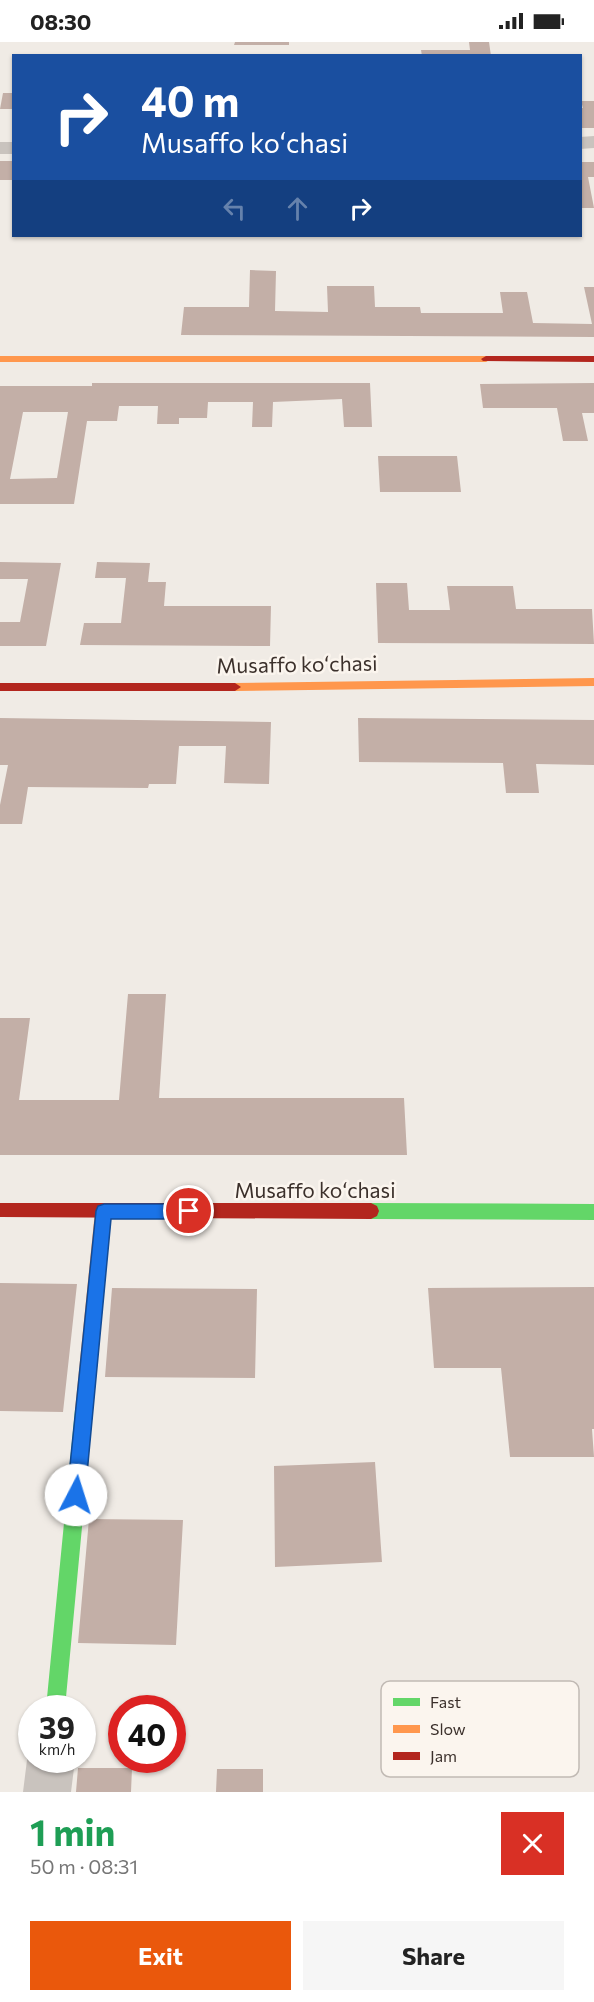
<!DOCTYPE html>
<html lang="en">
<head>
<meta charset="utf-8">
<style>
  body { margin:0; font-family:Commissioner,sans-serif; background:#f6f6f6; color:#222; height:100vh; display:flex; flex-direction:column; font-size:22px; white-space:nowrap }
  * { box-sizing:border-box; margin:0 }
  p { font-size:20px; color:#767676 }
  .icon { flex:none; width:33px; height:33px; fill:none; stroke:currentColor; stroke-width:2; stroke-linecap:round; stroke-linejoin:round }
  .map { position:relative; height:1750px; overflow:hidden }
  .drawer { display:flex; flex-direction:column; background:#fff; flex:1 }
  .drawer>* { flex:none }
  .hud { position:absolute; left:12px; top:12px; width:570px; height:183px; border-radius:0px; box-shadow:0 2px 4px #0004; background:#1a4fa0; color:#fff; overflow:hidden }
  .speed { position:absolute; left:18px; top:1653px; display:flex; gap:12px; font-size:30px; font-weight:700; text-align:center }
  .speed>* { display:grid; place-content:center; width:78px; height:78px; border-radius:50%; background:#fff; box-shadow:0 2px 4px #0004; line-height:1 }
  .speed small { font-size:15px; font-weight:400 }
  .speed .limit { border:9px solid #d22; background:#fff; color:#111 }
  .pin { position:absolute; display:grid; place-items:center; width:51px; height:51px; color:#fff; margin:-26px; border:3px solid #fff; border-radius:50%; box-shadow:0 2px 6px #0007 }
  .me { position:absolute; width:66px; margin:-33px; rotate:5deg; stroke-linejoin:round; filter:drop-shadow(0 0 4px #0008) }
  .turn { display:flex; align-items:center; gap:21px; height:126px; padding:0 30px; font-size:27px }
  .turn .icon { width:78px; height:78px; stroke-width:2.5 }
  .turn b { display:block; font-size:42px; line-height:51px }
  .lanes { display:flex; align-items:center; height:57px; padding:0 30px; background:#0003; justify-content:center; gap:30px; direction:ltr }
  .lanes .off { opacity:.35 }
  .round { display:grid; place-items:center; flex:none; width:63px; height:63px; border-radius:0px; background:#f6f6f6 }
  .summary { display:flex; align-items:center; justify-content:space-between; height:102px; padding:0 30px }
  h1 { font-size:36px; font-weight:700; line-height:45px; color:#1e9e55 }
  .primary-button { display:flex; gap:12px; margin-top:auto; padding:12px 30px }
  .primary-button a { flex:1; height:69px; border-radius:0px; background:#ea580c; color:#fff; font-size:24px; font-weight:700; line-height:69px; text-align:center }
  .primary-button a+a { background:#f6f6f6; color:#222 }
  .status { display:flex; justify-content:space-between; align-items:center; height:42px; padding:0 30px; background:#fff; direction:ltr }
  .status svg { height:16px; fill:currentColor }
  .map>svg:first-child { display:block }
  .building { fill:#c3afa7; fill-rule:evenodd }
  .lines { fill:none; stroke-linecap:round; stroke-linejoin:round }
  .street { fill:#c9c3be; fill-rule:evenodd }
  .fast { fill:#63d668; fill-rule:evenodd }
  .slow { fill:#ff974d; fill-rule:evenodd }
  .jam { fill:#b3261e; fill-rule:evenodd }
  .route { fill:#1a73e8; stroke:#114b97; stroke-width:1.5 }
  .labels { text-anchor:middle; stroke-width:5; stroke-linejoin:round; paint-order:stroke }
  .street-label { font-size:21px; fill:#3b302b; stroke:#fbf5ee }
  .key { fill:#fbf5ee; stroke:#c1bab4; stroke-width:1.5 }
  .key-label { font-size:16px; fill:#3b302b }
</style>
</head>
<body>
<div class="status"><b>08:30</b><svg viewBox="0 0 49 12"><path d="M0 12V9h3v3zM5 12V6h3v6zM10 12V3h3v9zM15 12V0h3v12zM26 1h20v11H26zM47 4h2v5h-2z"/></svg></div>
<div class="map">
<svg width="594" height="1750" viewBox="0 0 594 1750">
  <rect width="100%" height="100%" fill="#f0ebe5"/>
  <path class="building" d="M235,0H289V3H234Z
    M469,0H489L491,14H422L421,8H470Z
    M3,51H14V67H0Z
    M581,59H594V86H580V66H583Z
    M0,119H14V138H0Z
    M580,120H594V135H588L594,166H580Z
    M250,228L276,229L275,269L328,270L327,244H374L375,265H420L421,271H503L500,250H527L533,281L592,282L584,245H594V295L181,293L184,265H249Z
    M92,341H370L372,385H344L342,357L273,360L272,385H252L253,360H208L207,376H179V382H157L158,364H119L117,379H87L74,462H0V344H92ZM23,370H68L57,436L10,437Z
    M594,341V371H582L588,399H563L557,366H483L480,342Z
    M378,414H457L461,450H380Z
    M0,520L61,521L46,604H0V580H20L28,537H0Z
    M97,520L150,521L148,540H166L164,564H271L270,604L80,603L84,581H121L126,536H95Z
    M376,541H407L409,568H450L447,544H513L516,567H592L594,602L378,601Z
    M0,676L271,680L269,742L224,741L226,704H179L176,742H149L148,746L28,745L22,782H0V763L8,723H0Z
    M358,676L594,678V723L536,722L539,751H506L503,721L359,720Z
    M128,952H166L159,1056H404L407,1113H0V976H30L19,1058H119Z
    M0,1241L77,1242L63,1370L0,1369Z
    M594,1245V1387H592L594,1415H510L501,1326H434L428,1246Z
    M112,1246L257,1247L255,1336L105,1335Z
    M375,1420L382,1520L275,1525L274,1424Z
    M89,1477L183,1478L176,1603L78,1601Z
    M78,1726H132L131,1750H76Z
    M217,1727H263V1750H216Z"/>
  <g class="lines">
    <path class="street" d="M594,94V106L580,107V95Z
      M0,100H14V112H0Z
      M32,1707V1718H75L71,1750H23L27,1718Z"/>
    <path class="fast" d="M371,1161L594,1162V1178L371,1177L365,1174L363,1169L365,1164Z
      M84,1359L90,1362L93,1368L65,1666H46L75,1368L78,1362Z"/>
    <path class="slow" d="M0,314H486L491,317L486,320H0Z
      M594,636V644L235,649L229,645L235,641Z
      M103,1161L109,1164L111,1169L93,1368L90,1374L84,1377L78,1374L75,1368L95,1169L97,1164Z"/>
    <path class="jam" d="M486,314H594V320L483,319L481,317Z
      M0,641H235L241,645L235,649H0Z
      M0,1161H371L377,1164L379,1169L377,1174L371,1177L0,1175Z"/>
  </g>
  <path class="route" d="M104,1162H189L195,1164L197,1169L195,1175L189,1177H111L85,1453L82,1460L76,1462L70,1460L67,1453L96,1169L98,1164Z"/>
  <g class="labels">
    <g class="street-label">
      <text transform="translate(297 623) rotate(-1)" y="7">Musaffo koʻchasi</text>
      <text x="315" y="1156">Musaffo koʻchasi</text>
    </g>
  </g>
  <rect x="381" y="1639" width="198" height="96" rx="9" class="key"/>
  <rect x="393" y="1656" width="27" height="8" fill="#63d668"/>
  <rect x="393" y="1683" width="27" height="8" fill="#ff974d"/>
  <rect x="393" y="1710" width="27" height="8" fill="#b3261e"/>
  <g class="key-label">
    <text x="430" y="1666">Fast</text>
    <text x="430" y="1693">Slow</text>
    <text x="430" y="1720">Jam</text>
  </g>
</svg>
<div class="speed"><div>39<small>km/h</small></div><div class="limit">40</div></div>
<div class="pin" style="left:189px;top:1169px;background:#d93025"><svg class="icon" aria-label="arrive" viewBox="0 0 24 24"><path d="M6 21V4h12l-3 4 3 4H6"/></svg></div>
<svg class="me" style="left:76px;top:1453px" viewBox="-20 -20 40 40"><circle r="19" fill="#fff"/><path d="M0-13L10 11 0 6-10 11z" fill="#1a73e8"/></svg>
<div class="hud">
<div class="turn"><svg class="icon" aria-label="right" viewBox="0 0 24 24"><path d="M7 20v-9h11M14 6l5 5-5 5"/></svg><div><b>40 m</b>Musaffo koʻchasi</div></div>
<div class="lanes"><svg class="icon off" aria-label="left" viewBox="0 0 24 24"><path d="M17 20v-9H6M10 6l-5 5 5 5"/></svg><svg class="icon off" aria-label="ahead" viewBox="0 0 24 24"><path d="M12 20V5M6 11l6-6 6 6"/></svg><svg class="icon" aria-label="right" viewBox="0 0 24 24"><path d="M7 20v-9h11M14 6l5 5-5 5"/></svg></div>
</div>
</div>
<section class="drawer">
<div class="summary"><div><h1>1 min</h1><p>50 m · 08:31</p></div><a class="round" style="background:#d93025;color:#fff"><svg class="icon" aria-label="close" viewBox="0 0 24 24"><path d="M6 6l12 12M18 6L6 18"/></svg></a></div>
<div class="primary-button"><a>Exit</a><a>Share</a></div>
</section>
</body>
</html>
